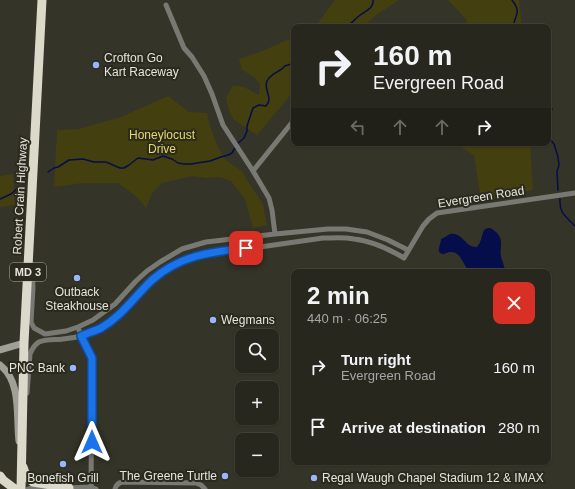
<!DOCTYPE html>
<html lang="en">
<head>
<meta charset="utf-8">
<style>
  body { margin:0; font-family:Helvetica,sans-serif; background:#302f27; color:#f1f3f6; height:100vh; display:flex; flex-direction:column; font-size:15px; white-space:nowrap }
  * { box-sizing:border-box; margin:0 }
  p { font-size:13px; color:#a5a5a4 }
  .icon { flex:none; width:22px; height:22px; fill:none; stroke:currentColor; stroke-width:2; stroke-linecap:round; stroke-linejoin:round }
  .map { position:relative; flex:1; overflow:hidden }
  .panel { position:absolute; left:291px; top:269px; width:260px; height:196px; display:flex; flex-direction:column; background:#28271e; border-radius:8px; box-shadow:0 1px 3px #0004,0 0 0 1px #44443c }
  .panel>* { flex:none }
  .top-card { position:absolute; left:291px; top:24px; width:260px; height:122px; border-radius:8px; box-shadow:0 1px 3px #0004,0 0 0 1px #44443c; background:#28271e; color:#f1f3f6; overflow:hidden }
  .tools { position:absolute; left:235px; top:329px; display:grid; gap:8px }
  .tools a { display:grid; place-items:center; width:44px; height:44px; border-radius:8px; background:#28271e; box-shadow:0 1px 3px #0004,0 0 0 1px #44443c; font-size:20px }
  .pin { position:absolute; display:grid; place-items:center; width:34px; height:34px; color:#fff; margin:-17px; border-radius:8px; box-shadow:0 2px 6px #0006 }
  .me { position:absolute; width:44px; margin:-22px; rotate:0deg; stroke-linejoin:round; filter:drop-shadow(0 0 3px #0008) }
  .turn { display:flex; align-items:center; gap:14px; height:84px; padding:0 16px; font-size:18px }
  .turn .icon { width:52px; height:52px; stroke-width:2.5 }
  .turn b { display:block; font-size:28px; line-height:34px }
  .lanes { display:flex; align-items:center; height:38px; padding:0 16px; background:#0003; justify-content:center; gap:20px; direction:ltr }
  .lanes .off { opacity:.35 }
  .round { display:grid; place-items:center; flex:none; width:42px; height:42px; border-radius:8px; background:#302f27 }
  .summary { display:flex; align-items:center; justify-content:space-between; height:68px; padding:0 16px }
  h1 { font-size:24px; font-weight:700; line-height:30px }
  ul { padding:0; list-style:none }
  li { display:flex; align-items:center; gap:12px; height:60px; padding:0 16px }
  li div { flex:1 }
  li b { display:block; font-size:15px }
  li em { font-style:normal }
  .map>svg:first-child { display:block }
  .green { fill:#443f0f }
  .water { fill:#050e4a }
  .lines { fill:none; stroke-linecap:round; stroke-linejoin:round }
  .stream { stroke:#050e4a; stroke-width:1.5 }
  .street { stroke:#797973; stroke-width:5 }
  .secondary { stroke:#a0a096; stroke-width:7 }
  .highway { stroke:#dad9ca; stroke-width:9 }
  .route-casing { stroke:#114b97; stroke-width:10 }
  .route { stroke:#1a73e8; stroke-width:7 }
  .poi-dot { fill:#98b5fd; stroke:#2b2a1e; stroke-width:1.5 }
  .labels { text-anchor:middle; stroke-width:4; stroke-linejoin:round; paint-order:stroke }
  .shield { fill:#2b2a1e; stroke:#adada4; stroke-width:1 }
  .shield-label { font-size:11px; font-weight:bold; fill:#e5e5dd }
  .poi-label { font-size:12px; fill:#e5e5dd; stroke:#2b2a1e; text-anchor:start }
  .park-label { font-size:12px; fill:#e7d962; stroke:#2b2a1e }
  .street-label { font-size:12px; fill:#e5e5dd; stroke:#2b2a1e }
</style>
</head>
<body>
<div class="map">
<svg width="575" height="489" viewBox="0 0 575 489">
  <rect width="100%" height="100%" fill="#353428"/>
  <path class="green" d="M335,0H399L379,13L362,27H315Z
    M448,0H519L522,27H465L467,20Z
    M294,37V91L257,135L234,120L230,113L226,98L233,85L244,87L259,95L260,84L254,77L242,70L239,59L260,52Z
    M168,96L189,112L207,113L210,126L217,145L225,159L231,164L242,171L247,180L263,204L267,225L253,228L245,199L231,181L219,177L207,178L192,176L162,183L152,193L146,208L137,197L118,183H83L54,187L57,130L79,129L121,117Z
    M454,143H530L533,190L481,201L474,155Z
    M13,174L15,205L0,207V176Z"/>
  <path class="water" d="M488,228C492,228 493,230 496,232C505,241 499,247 501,256C502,262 505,266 505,272C497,272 476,274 470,271C463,267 462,252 451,252C448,252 445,254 442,254L439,252C438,247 441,244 441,239C444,238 448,235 450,234C463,232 465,248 477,247C482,241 481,237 484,230Z"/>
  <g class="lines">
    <path class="stream" d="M512,0C522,13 515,14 513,27
      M346,27C351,24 355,19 359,16C365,11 374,9 373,0
      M548,104L552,109L550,113L548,115
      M548,137L554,144L558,157L559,165L557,171L558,190
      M237,144L244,138L247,131V126L253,108L259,105L266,106C274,98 263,90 267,81C271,73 280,72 285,66L294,63
      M48,172L54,168L58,167L69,160L83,159L94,162H106L120,168H124L129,165L138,158L153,160L163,156L172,159L178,163L184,164H191L210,161L221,157L228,155L232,153L235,148
      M0,199L11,194L19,187
      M560,199C559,214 566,216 575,226"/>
    <path class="street" d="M166,5L184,48L192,57L204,76L212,94L223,125L253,171L269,198L272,210L275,234
      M253,171L294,120
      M32,269L33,287L31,322L34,328L45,334L66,331L78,327L93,320L115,304L136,281L147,271L160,262L182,249L206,242L275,234L328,229H346L367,232L388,240L408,250
      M78,327L81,336L92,358L91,489
      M27,393L30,354C32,349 34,345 39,342C45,339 57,340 63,339C76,338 90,334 101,328C127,314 141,285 166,270C196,252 227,250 260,247C281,244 302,241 323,238C333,238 344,237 354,239C372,241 389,249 404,258L423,226L429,219L437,213L575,193
      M67,488L91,487L96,489
      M28,489L31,488H45
      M115,489C116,485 118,483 122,482L196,483L201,485L205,489"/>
    <path class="secondary" d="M0,350L24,343
      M0,365C22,382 16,417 19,441"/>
    <path class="highway" d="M23,467C25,474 27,478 33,482L69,488
      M0,476L3,480L15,489
      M21,489L24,343L42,0"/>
  </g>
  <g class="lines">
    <g class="route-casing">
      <path id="route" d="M92,442V358L81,336C88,333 95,331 101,328C122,316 135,296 152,280C181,255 210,252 246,248"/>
    </g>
    <use href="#route" class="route"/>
  </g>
  <g class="poi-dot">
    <circle cx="96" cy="65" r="4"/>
    <circle cx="77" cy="278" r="4"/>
    <circle cx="213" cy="320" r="4"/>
    <circle cx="73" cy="368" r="4"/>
    <circle cx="63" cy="464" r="4"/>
    <circle cx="225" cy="476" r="4"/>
    <circle cx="314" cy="478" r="4"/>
  </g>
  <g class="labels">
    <rect class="shield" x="10" y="263" width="36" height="18" rx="3"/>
    <g class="shield-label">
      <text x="28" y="276">MD 3</text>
    </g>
    <g class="poi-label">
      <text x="104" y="62">Crofton Go<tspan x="104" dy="14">Kart Raceway</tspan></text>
      <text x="77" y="296" text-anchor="middle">Outback<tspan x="77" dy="14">Steakhouse</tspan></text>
      <text x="221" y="324">Wegmans</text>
      <text x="65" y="372" text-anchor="end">PNC Bank</text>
      <text x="217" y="480" text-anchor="end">The Greene Turtle</text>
      <text x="63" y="482" text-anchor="middle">Bonefish Grill</text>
      <text x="322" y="482">Regal Waugh Chapel Stadium 12 &amp; IMAX</text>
    </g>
    <g class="park-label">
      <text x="162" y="139">Honeylocust<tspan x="162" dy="14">Drive</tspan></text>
    </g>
    <g class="street-label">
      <text transform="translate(20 196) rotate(-87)" y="4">Robert Crain Highway</text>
      <text transform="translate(481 197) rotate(-9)" y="4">Evergreen Road</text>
    </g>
  </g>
</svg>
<div class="tools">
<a><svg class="icon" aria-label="search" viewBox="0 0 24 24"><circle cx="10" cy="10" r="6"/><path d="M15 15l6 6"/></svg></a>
<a>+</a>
<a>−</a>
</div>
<div class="pin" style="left:246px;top:248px;background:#d93025"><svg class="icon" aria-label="arrive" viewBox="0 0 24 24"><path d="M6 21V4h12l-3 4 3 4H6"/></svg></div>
<svg class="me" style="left:92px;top:442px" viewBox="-20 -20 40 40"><path d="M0-17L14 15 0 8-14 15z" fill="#1a73e8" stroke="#fff" stroke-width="4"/></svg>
<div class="top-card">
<div class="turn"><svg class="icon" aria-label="right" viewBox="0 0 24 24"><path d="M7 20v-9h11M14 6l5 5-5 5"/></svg><div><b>160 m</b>Evergreen Road</div></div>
<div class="lanes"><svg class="icon off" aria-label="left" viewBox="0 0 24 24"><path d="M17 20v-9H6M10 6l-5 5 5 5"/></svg><svg class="icon off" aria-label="ahead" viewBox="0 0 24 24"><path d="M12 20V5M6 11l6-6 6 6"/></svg><svg class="icon off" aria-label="ahead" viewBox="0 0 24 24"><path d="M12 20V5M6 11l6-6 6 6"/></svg><svg class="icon" aria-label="right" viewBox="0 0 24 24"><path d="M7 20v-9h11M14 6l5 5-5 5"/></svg></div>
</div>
<section class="panel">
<div class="summary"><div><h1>2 min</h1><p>440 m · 06:25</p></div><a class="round" style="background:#d93025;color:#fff"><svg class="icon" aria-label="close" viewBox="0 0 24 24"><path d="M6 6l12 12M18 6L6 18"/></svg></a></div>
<ul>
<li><svg class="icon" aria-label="right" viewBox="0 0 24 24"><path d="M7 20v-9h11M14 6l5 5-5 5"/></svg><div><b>Turn right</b><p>Evergreen Road</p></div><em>160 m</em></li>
<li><svg class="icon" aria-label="arrive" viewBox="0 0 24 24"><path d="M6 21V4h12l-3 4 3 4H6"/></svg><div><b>Arrive at destination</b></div><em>280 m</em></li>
</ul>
</section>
</div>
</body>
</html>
